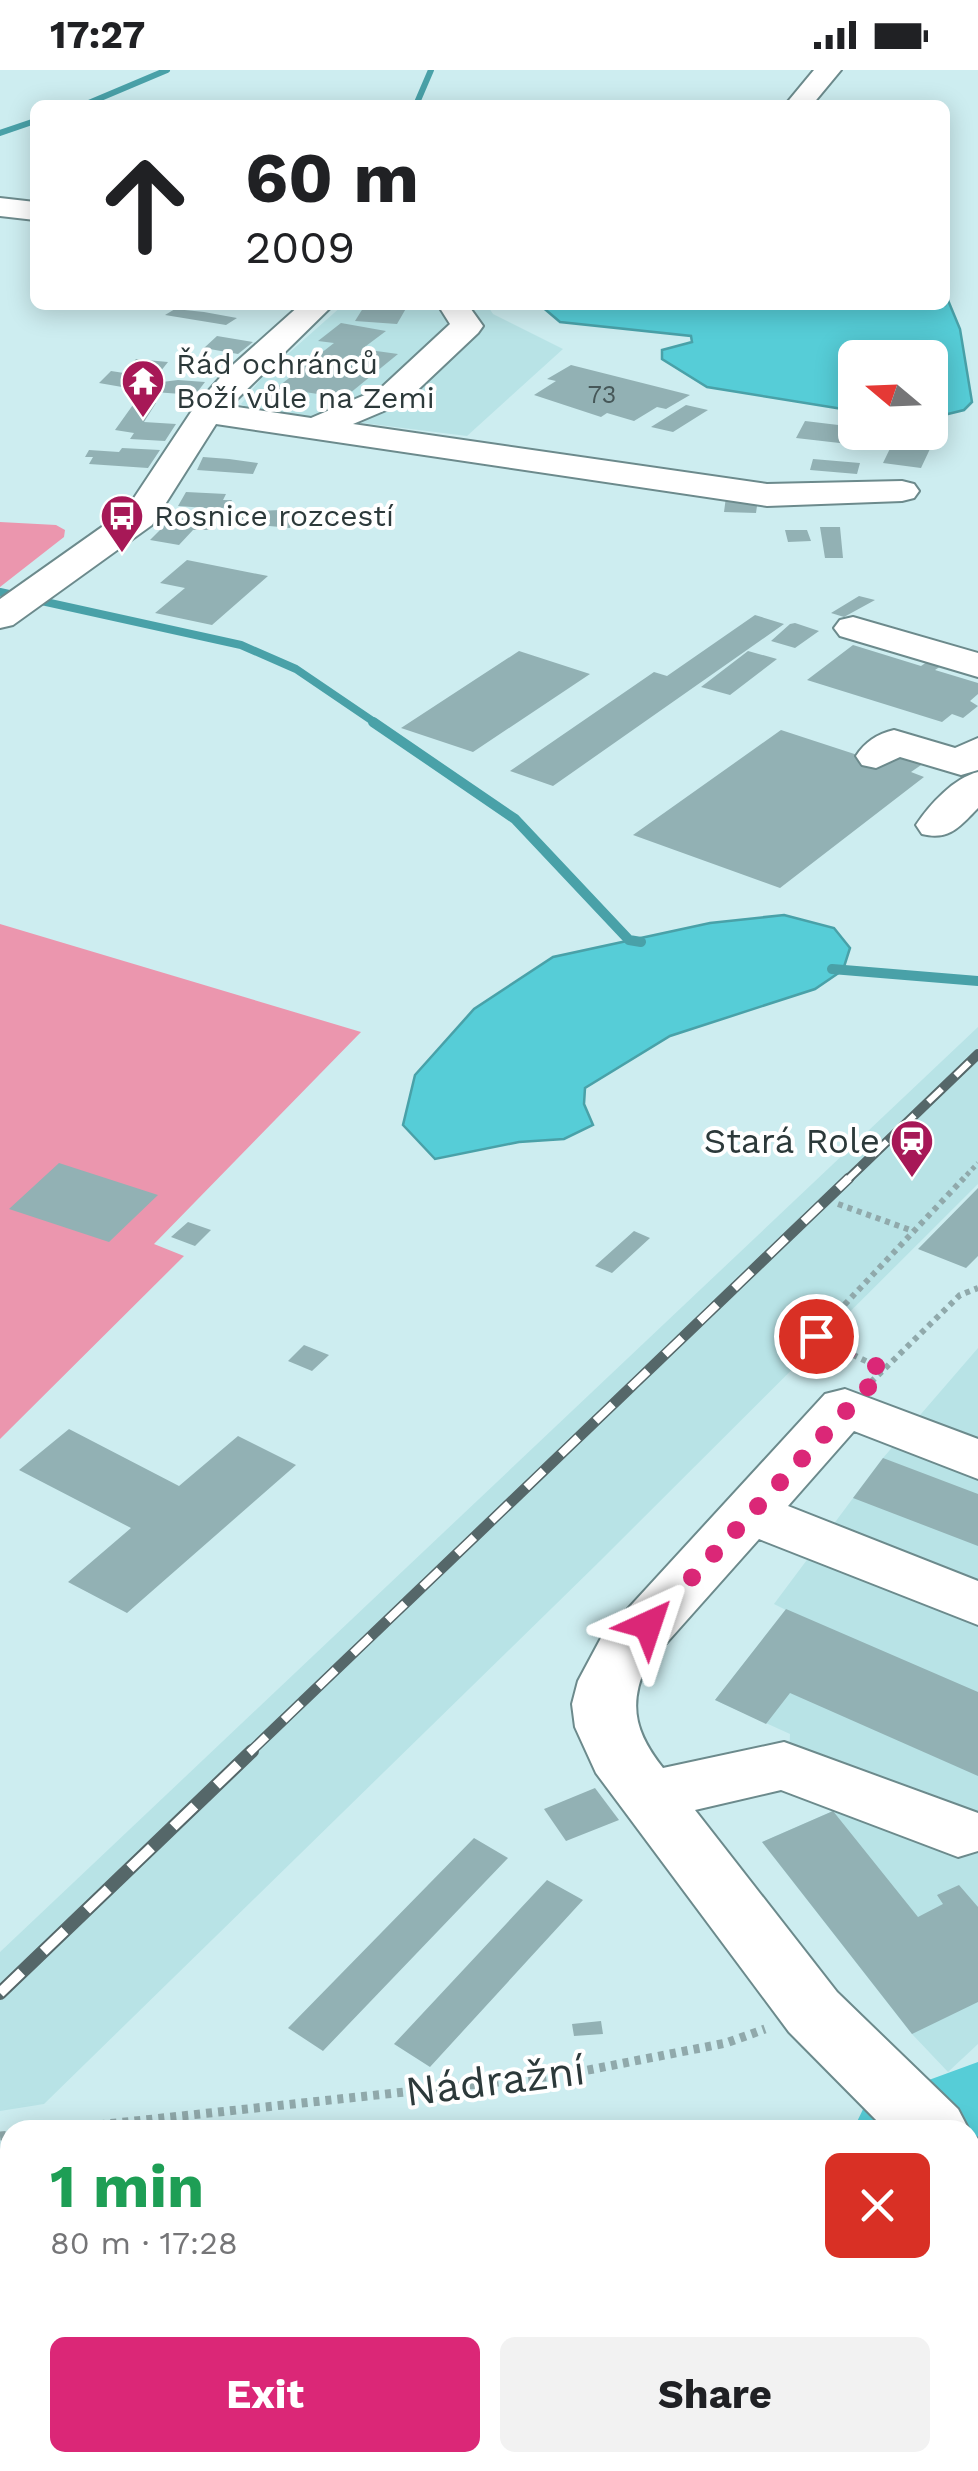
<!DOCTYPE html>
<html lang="en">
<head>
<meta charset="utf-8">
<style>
  body { margin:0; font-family:"Work Sans",sans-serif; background:#f2f2f2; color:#202124; height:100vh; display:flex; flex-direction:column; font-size:38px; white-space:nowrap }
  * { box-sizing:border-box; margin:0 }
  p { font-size:32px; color:#757577 }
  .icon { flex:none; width:55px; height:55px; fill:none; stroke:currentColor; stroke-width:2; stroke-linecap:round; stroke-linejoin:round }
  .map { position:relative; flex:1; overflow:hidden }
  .details { position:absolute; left:0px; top:2050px; width:980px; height:352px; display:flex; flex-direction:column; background:#fff; border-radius:30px 30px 0 0; box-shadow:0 5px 25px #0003 }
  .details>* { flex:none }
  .banner { position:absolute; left:30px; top:30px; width:920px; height:210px; border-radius:15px; box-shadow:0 5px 25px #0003; background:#fff; color:#202124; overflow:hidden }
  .needle { width:65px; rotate:289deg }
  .tools { position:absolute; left:838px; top:270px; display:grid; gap:20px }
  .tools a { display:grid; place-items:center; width:110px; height:110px; border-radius:15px; background:#fff; box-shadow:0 5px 25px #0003; font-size:50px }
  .pin { position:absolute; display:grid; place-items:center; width:85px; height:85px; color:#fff; margin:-42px; border:5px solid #fff; border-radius:50%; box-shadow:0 2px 10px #0007 }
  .me { position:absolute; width:110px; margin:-55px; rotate:42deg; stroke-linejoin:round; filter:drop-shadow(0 0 8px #0008) }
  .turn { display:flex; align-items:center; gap:35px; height:210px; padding:0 50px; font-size:45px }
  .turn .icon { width:130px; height:130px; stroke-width:2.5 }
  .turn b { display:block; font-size:70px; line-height:85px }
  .round { display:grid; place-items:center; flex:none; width:105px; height:105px; border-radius:15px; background:#f2f2f2 }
  .headline { display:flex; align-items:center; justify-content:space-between; height:170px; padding:0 50px }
  h1 { font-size:60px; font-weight:700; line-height:75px; color:#1e9e55 }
  .action { display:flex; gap:20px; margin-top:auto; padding:20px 50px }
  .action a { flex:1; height:115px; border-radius:15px; background:#db2777; color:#fff; font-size:40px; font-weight:700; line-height:115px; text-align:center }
  .action a+a { background:#f2f2f2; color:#202124 }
  .status { display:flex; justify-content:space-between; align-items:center; height:70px; padding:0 50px; background:#fff; direction:ltr }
  .status svg { height:28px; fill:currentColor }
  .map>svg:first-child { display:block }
  .built { fill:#b8e3e6 }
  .green { fill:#eb96ae }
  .water { fill:#56cdd7; stroke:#49a1a8; stroke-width:2.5 }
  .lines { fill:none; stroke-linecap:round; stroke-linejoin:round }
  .stream-far2 { stroke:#49a1a8; stroke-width:6 }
  .stream-far1 { stroke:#49a1a8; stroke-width:8 }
  .stream { stroke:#49a1a8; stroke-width:10 }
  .river { fill:#56cdd7; fill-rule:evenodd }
  .building { fill:#92b1b4 }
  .minor-casing { stroke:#6c8a8c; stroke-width:4 }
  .path-far2 { stroke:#90a9ab; stroke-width:5; stroke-dasharray:4 4; stroke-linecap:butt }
  .path-far1 { stroke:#90a9ab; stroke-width:6; stroke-dasharray:5 5; stroke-linecap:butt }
  .path { stroke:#90a9ab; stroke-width:9; stroke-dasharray:6 6; stroke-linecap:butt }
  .minor { fill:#fff; fill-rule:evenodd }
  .rail-far2-casing { stroke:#556769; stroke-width:10 }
  .rail-far1-casing { stroke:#556769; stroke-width:11 }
  .rail-casing { stroke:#556769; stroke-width:14 }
  .rail-far2 { stroke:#fff; stroke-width:6; stroke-dasharray:19; stroke-linecap:butt }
  .rail-far1 { stroke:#fff; stroke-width:8; stroke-dasharray:24; stroke-linecap:butt }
  .rail { stroke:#fff; stroke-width:10; stroke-dasharray:30; stroke-linecap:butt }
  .route { stroke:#db2777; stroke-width:18; stroke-dasharray:0 32.4 }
  .labels { text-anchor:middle; stroke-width:8; stroke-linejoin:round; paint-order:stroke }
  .far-number-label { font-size:25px; fill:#465758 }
  .far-poi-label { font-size:30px; fill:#2c393a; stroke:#fff; text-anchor:start }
  .poi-label { font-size:35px; fill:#2c393a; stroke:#fff; text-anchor:end }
  .near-street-label { font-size:42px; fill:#2c393a; stroke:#fff }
</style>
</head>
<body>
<div class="status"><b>17:27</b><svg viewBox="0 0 49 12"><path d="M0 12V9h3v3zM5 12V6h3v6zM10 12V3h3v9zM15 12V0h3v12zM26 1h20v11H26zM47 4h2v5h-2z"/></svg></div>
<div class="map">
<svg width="978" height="2401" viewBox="0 0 978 2401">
  <rect width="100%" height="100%" fill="#cdedf0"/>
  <path class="built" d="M343,235H487L493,244L563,279L467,366L331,349L314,351L256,343L241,334L263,306Z
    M978,957V1114L597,1494L44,2034L0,2041V1882Z
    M978,1278V1974L948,2002L912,1964L762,1772L833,1741L789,1689L790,1664L715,1630L786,1540L774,1534L883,1388Z"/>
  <path class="green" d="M0,452L56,455L65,460L64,467L0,517Z
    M0,854L361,962L154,1174L184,1186L0,1369Z"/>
  <path class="water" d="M945,223L960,259L972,332L964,340L932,348L930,288H855V341L707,317L662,289V280L692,272L691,266L560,252L540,235H945Z
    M784,845L834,858L850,878L843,900L815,919L670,966L585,1018L584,1034L593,1055L564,1069L519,1072L435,1089L403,1055L415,1005L474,939L553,887L710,853Z"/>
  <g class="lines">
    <path class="stream-far2" d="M84,35L167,0
      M416,35L431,0
      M0,63L35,51"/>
    <path class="stream-far1" d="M0,522L241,575L296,599L377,654"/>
    <path class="stream" d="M373,652L515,749L629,870L641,872
      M832,899L978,911"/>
    <path class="river" d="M978,1992V2070L970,2073V2060H853L866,2033Z
      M10,2126V2210L0,2211V2127Z"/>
  </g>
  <path class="building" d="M365,235H408L397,254L355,251Z
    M175,239L204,242L237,248L226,255L165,245Z
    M341,253L386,261L362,279L398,284L344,328L285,319L278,325L302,330L295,336L261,330L334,273L318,271Z
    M217,266L253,272L238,284L204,278Z
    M136,289L168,292L145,321L99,313L111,301L124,303Z
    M571,295L690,325L666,339L657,337L634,351L607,343L601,347L534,325L556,311L547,309Z
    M178,310L205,312L195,325L154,322L162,312Z
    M135,332L156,333L144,352L176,354L165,371L130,369L134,363L115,360Z
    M686,335L708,340L673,362L651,357Z
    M805,351L855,357V362H890L883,378L796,368Z
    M898,362L937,364L921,398L883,393Z
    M122,378L160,380L148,398L89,394L93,387H85L89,380L119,382Z
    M203,387L229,389L258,393L253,404L197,400Z
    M813,389L860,393L857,404L810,400Z
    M186,422L226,424L223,430H232L229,436L219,439L178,436Z
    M726,427L758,429L756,443L724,442Z
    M280,440L298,441L290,458L219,451L224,445L254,447L257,441Z
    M173,447L202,451L215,455L210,460H193L179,475L150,470Z
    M820,457H840L843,488H825Z
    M785,460H807L811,471L788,472Z
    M187,490L268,506L212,555L155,543L185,518L160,513Z
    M859,526L875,530L844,547L831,543Z
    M755,545L784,554L553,716L510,701L654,602L667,606Z
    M790,554L795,553L819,561L795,578L771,571Z
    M853,575L921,596L933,588L947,592L935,600L978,613V624L970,631L978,636L963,648L952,644L942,652L807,610Z
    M519,581L590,604L473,682L401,658Z
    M748,581L777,589L730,625L701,617Z
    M781,660L885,694L897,684L924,693L911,702L924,707L780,818L633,765Z
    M59,1093L158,1125L109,1172L9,1139Z
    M978,1118V1186L966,1198L918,1179Z
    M188,1152L211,1160L195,1176L171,1167Z
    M634,1161L650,1168L612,1203L595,1196Z
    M304,1275L329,1285L312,1301L288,1291Z
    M69,1359L179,1416L238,1366L296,1395L127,1543L68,1512L131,1458L19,1400Z
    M883,1388L978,1424V1476L853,1428Z
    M786,1539L978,1622V1706L790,1623L766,1654L715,1630Z
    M595,1718L619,1750L566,1771L544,1739Z
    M833,1741L918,1847L943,1834L937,1825L959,1815L978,1837V1932L912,1964L762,1772Z
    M474,1768L508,1788L323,1981L288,1958Z
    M547,1810L583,1830L430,1997L394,1974Z
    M601,1951L603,1964L574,1966L572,1954Z
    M970,2127L978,2135V2382L970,2388Z
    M148,2392H219L201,2401H152Z
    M282,2392H500L506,2401H286Z
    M714,2392H960L949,2401H918L915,2397L910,2401H702Z"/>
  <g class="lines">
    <g class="minor-casing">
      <path id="minor" d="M814,0H841L812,35H785Z
        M0,128L35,132V150L0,146Z
        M300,235H333L230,336L311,348L381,318L450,254L438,235H468L483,256L478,263L405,332L353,354L767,414L902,411L914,414L919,421L914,428L902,431L767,436L216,354L152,455L13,555L0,558V529L126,440L195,336L225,302Z
        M853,547L978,583V607L840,566L834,558L840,550Z
        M894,660L955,678L978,668V700L961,705L900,687L876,698L862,695L856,686C865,672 877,664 894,660Z
        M978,702V738C960,756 950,771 922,764L916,755C930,734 954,708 978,702Z
        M845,1319L978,1369V1409L854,1361L788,1436L978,1511V1555L759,1469L646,1596C627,1637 637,1665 663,1698L784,1672L978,1743V1781L958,1787L781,1720L695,1740L837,1922L958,2039L969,2060H886L789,1962L596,1703L575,1657L572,1634L578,1611L601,1568L825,1324Z
        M970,2066L978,2069V2136L970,2133Z
        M76,2392H156L160,2401H79Z
        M508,2392H589L593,2401H511Z"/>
    </g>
    <path class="path-far2" d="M961,1111L978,1093"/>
    <path class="path-far1" d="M838,1134L913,1161
      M884,1300L815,1266L964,1108
      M871,1312L960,1225L978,1218"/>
    <path class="path" d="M51,2060L563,2005L726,1973L765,1959
      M0,2066L10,2065
      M662,2401L674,2392"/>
    <use href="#minor" class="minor"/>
    <g class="rail-far2-casing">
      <path id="rail-far2" d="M846,1111L978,984"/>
    </g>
    <g class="rail-far1-casing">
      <path id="rail-far1" d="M249,1683L849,1108"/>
    </g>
    <g class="rail-casing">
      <path id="rail" d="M0,1923L252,1681"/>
    </g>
    <use href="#rail-far2" class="rail-far2"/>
    <use href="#rail-far1" class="rail-far1"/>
    <use href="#rail" class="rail"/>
  </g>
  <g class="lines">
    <path class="route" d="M648,1555L884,1300L816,1266"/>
  </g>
  <defs>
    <g id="temple-pin" transform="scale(2.25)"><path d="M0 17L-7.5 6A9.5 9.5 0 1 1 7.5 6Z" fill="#a71857" stroke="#fff"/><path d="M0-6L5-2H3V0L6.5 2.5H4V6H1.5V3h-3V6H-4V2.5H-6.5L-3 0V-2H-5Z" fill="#fff"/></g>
    <g id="bus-pin" transform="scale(2.25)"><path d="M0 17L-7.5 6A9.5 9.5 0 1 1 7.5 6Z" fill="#a71857" stroke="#fff"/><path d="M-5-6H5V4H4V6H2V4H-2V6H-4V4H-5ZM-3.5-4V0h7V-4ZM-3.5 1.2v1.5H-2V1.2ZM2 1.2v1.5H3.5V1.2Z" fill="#fff"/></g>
    <g id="station-pin" transform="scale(2.25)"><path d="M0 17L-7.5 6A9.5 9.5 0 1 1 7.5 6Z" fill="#a71857" stroke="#fff"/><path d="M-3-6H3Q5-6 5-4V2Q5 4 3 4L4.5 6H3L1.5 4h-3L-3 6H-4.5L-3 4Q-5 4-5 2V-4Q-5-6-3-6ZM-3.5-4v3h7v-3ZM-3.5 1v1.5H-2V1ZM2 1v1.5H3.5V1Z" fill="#fff"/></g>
  </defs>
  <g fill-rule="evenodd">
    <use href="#temple-pin" x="143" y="311"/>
    <use href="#bus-pin" x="122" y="446"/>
    <use href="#station-pin" x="912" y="1071"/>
  </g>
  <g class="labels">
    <g class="far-number-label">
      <text x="602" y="333">73</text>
    </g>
    <g class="far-poi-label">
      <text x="176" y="304">Řád ochránců<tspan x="176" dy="34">Boží vůle na Zemi</tspan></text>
      <text x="154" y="456">Rosnice rozcestí</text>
    </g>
    <g class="poi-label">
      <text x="880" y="1083">Stará Role</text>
    </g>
    <g class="near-street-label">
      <text transform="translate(495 2010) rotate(-7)" y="15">Nádražní</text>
    </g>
  </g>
</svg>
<div class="tools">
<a><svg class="needle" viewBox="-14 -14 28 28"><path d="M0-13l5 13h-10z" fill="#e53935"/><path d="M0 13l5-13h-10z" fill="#757577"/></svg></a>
</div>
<div class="pin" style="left:816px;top:1266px;background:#d93025"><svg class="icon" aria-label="arrive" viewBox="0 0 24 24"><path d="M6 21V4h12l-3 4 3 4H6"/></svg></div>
<svg class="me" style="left:648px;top:1555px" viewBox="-20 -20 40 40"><path d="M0-17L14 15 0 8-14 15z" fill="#db2777" stroke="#fff" stroke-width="4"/></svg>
<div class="banner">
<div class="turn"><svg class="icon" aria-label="ahead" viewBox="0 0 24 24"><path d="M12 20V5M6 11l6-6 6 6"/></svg><div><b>60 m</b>2009</div></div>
</div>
<section class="details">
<div class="headline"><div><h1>1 min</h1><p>80 m · 17:28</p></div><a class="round" style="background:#d93025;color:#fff"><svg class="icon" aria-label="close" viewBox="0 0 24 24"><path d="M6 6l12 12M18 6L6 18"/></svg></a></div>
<div class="action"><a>Exit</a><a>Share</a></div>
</section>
</div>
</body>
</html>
